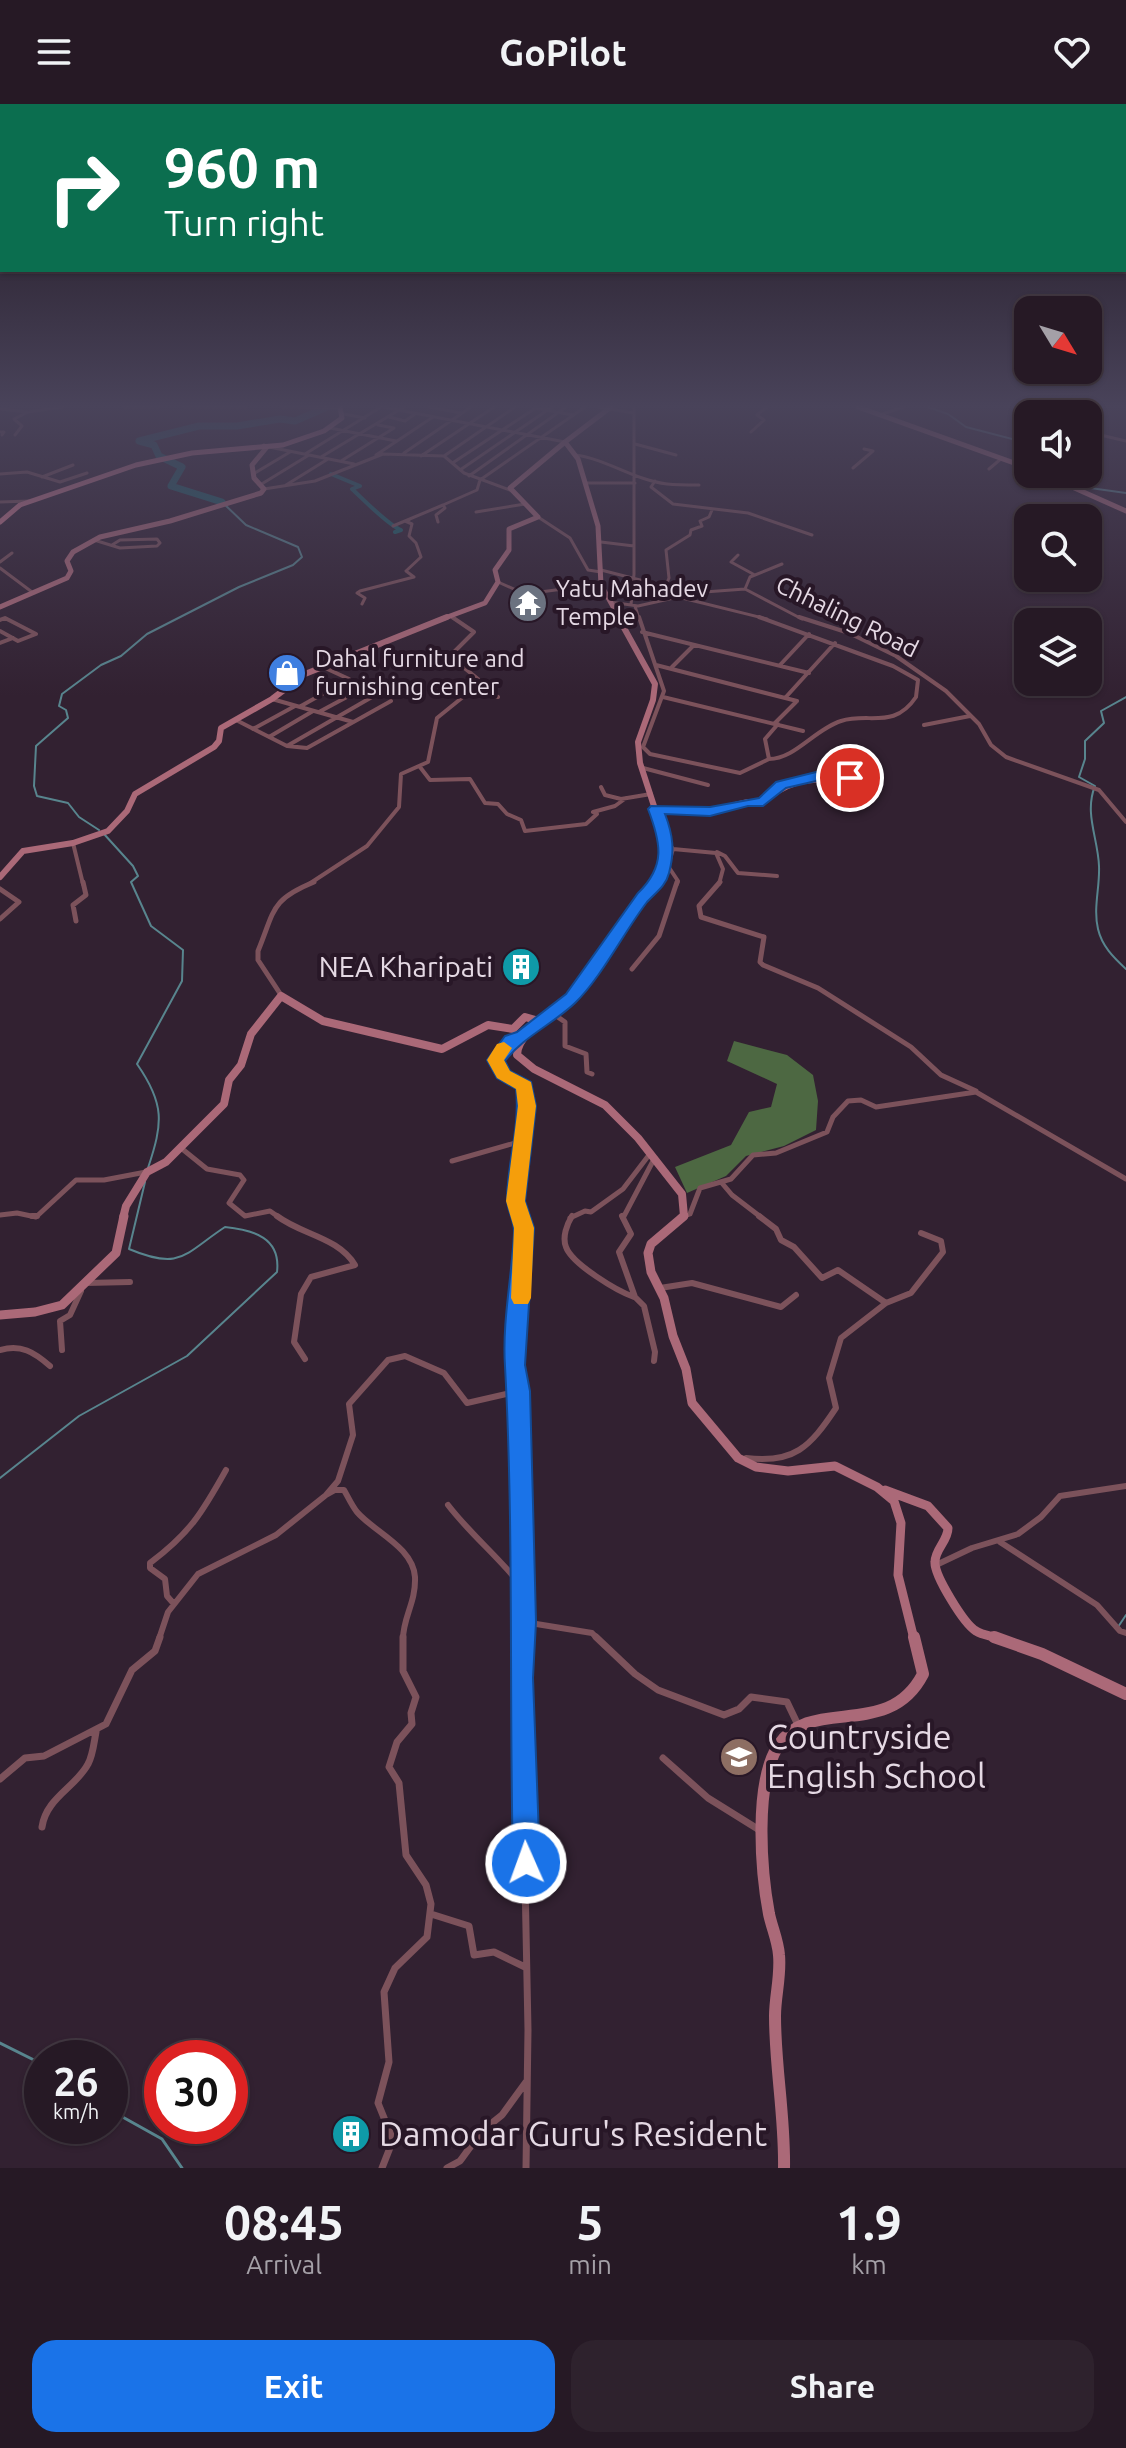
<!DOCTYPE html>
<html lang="en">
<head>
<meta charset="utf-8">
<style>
  body { margin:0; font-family:Ubuntu,sans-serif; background:#2e222d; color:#f1f3f6; height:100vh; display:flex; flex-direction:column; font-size:30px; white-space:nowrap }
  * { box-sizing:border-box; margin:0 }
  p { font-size:26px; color:#a4a0a7 }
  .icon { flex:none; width:44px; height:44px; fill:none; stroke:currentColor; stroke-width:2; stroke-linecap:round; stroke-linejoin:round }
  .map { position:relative; height:2064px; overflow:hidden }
  .panel { display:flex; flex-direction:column; background:#261925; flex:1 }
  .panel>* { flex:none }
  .banner { position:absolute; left:0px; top:0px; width:1126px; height:168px; box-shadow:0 2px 6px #0004,0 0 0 2px #423842; background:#0b6e4f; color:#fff; overflow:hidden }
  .needle { width:52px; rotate:128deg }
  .controls { position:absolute; left:1014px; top:192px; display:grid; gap:16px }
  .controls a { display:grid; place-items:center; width:88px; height:88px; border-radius:16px; background:#261925; box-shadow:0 2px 6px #0004,0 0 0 2px #423842; font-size:40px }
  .speed { position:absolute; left:24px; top:1936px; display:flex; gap:16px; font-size:40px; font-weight:700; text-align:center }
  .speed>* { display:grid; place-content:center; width:104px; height:104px; border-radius:50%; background:#261925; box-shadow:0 2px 6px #0004,0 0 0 2px #423842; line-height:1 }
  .speed small { font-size:20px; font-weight:400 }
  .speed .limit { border:12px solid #d22; background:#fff; color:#111 }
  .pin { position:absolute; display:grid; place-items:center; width:68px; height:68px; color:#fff; margin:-34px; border:4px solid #fff; border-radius:50%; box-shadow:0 2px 8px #0007 }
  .me { position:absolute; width:88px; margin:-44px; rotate:358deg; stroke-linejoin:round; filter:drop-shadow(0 0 6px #0008) }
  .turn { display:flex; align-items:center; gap:28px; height:168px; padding:0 32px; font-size:36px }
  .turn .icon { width:104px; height:104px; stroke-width:2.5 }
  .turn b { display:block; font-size:56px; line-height:68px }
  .eta { display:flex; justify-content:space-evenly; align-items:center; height:136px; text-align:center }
  .eta b { font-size:48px; font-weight:700; line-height:56px }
  .primary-button { display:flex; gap:16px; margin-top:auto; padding:16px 32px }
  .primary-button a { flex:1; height:92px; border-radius:24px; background:#1a73e8; color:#fff; font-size:32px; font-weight:700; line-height:92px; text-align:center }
  .primary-button a+a { background:#2e222d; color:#f1f3f6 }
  header { display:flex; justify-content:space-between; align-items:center; height:104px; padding:0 32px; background:#261925; font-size:36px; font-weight:700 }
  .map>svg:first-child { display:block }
  .forest { fill:#4d6842 }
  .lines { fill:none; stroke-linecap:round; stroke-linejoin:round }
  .stream-far1 { stroke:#58858e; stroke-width:2 }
  .stream { stroke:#58858e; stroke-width:3 }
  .canal { stroke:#1c6169; stroke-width:4 }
  .river { stroke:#1c6169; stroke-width:7 }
  .street-far4 { stroke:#7c525b; stroke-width:3 }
  .street-far3 { stroke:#7c525b; stroke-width:4 }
  .street-far2 { stroke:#7c525b; stroke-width:5 }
  .street-far1 { stroke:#7c525b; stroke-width:6 }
  .street { stroke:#7c525b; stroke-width:7 }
  .secondary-far4 { stroke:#ab6978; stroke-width:5 }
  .secondary-far3 { stroke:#ab6978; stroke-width:6 }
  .secondary-far2 { stroke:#ab6978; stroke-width:8 }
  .secondary-far1 { stroke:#ab6978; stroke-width:9 }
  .secondary { stroke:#ab6978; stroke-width:12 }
  .primary { stroke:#cf7a8e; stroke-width:5 }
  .route { fill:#1a73e8; stroke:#114b97; stroke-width:2 }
  .slow { fill:#f59e0b }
  .labels { text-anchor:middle; stroke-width:8; stroke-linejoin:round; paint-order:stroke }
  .far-poi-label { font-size:24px; fill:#e5d9e4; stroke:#281727; text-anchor:start }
  .far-street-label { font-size:24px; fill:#e5d9e4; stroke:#281727 }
  .poi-label { font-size:28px; fill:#e5d9e4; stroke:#281727; text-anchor:end }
  .near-poi-label { font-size:34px; fill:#e5d9e4; stroke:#281727; text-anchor:start }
</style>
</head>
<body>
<header><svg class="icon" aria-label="menu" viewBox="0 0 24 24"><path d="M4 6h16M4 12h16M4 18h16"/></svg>GoPilot<svg class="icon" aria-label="heart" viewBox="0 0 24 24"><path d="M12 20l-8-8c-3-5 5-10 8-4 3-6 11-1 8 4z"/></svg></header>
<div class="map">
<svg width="1126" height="2064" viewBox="0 0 1126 2064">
  <rect width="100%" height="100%" fill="#322131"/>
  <path class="forest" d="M734,937L787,951L813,971L818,997L816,1026L784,1042L746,1052L726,1072L687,1089L675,1063L731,1041L749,1008L771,1003L777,980L727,957Z"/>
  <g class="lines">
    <path class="stream-far1" d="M928,303L948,310L966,323L1028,339
      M1076,382L1126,389
      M1126,593L1101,607L1104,619L1085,637V655L1079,673L1095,682C1084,709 1098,734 1099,762C1100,783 1093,804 1098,825C1102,842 1113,853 1126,865
      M99,726L79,713L68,699L37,692L34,682L36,642L68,614L66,606L59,602L62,590L101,561L121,552L147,530L239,483L293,461L302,453L298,443L246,421L222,398
      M104,730L133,762L138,772L131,778L151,822L183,846L182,877L137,960C165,1000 163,1019 148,1064
      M0,1374L79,1312L187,1252L277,1168C281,1134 254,1126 225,1123C184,1150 181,1167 129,1145L145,1078
      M1118,1523L1126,1511"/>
    <path class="stream" d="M0,1939L42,1960
      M110,2006L162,2035L182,2064"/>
    <path class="canal" d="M331,370L360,382L352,385C364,396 388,421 401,426L395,428"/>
    <path class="river" d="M222,398L171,382L182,363L159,352L154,341L139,337L199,322H237L280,315L295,317L327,303"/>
    <path class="street-far4" d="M124,303H159
      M184,303H246
      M282,303H295
      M297,303L339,304
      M383,303L565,338
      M429,303L461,309
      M598,303L634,309
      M1052,303V310
      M535,304L573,311
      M0,305L28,308L63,303
      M344,310L365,314
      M879,311L904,303
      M389,313L405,317L415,310
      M330,324L396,337
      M0,328H4L2,331
      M751,328L764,316L757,311L767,303
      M1088,328L1126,337
      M15,331L22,322L14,315L28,308
      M635,340L676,351
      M269,343L354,360
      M404,349L471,303
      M305,350L381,303
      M376,351L433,313
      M575,351C607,355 634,376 667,380C677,381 688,381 699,381
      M421,352L494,303
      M444,352L464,369L510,386
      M321,353L404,303
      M341,357L394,324L378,321
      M454,358L537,303
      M1019,360L1028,359
      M853,364L873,347L864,345
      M989,365L1002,354
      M460,366L552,303
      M0,370L27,368L60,378L87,369
      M253,370L290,348
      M469,372L566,303
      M42,373L73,361
      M655,377L651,383L673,400L748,409L812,431
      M585,379H635
      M260,381L309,351
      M286,381L328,355
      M264,385L315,377L383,350L444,352L515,303
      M0,398L30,397
      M476,408L525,400
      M538,413L570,434L588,466L601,468
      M438,418L436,411L445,404L443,401L477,386L480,376L585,303
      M393,422L443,401
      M94,436L120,444L157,442L160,439L157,435L120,436L112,441
      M601,438L634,442
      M738,451L731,458L753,470
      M0,458L12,449
      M0,464L32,488
      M601,466L691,489L745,485L802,515
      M498,478L525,490L586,482L602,483
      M666,481L669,474L666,446L690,431L691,426L702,422L700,417L709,413L712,406
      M745,485L750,473L782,460
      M610,498L638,502L678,493L767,515
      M362,500L365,494L357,489L360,487L414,473L406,467L421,453L416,439L409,432L412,420L405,417L409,416
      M631,501L634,470V303
      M635,502L639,515
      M452,513L455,515
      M3,515H7"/>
    <path class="street-far3" d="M639,513L664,587L643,643L650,650L740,669L769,655L765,635L778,620
      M759,513L893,562L918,576L916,593C894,626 869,608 841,617C815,625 795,655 769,655
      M799,513L849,529L896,552L946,587L979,620L991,641L1006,653L1099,686L1126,718
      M0,516L5,514L36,530L18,537L0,527
      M642,528L809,569
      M0,539L13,534
      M656,561L797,597
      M780,561L809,530
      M672,563L694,541
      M480,578L490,586L489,590L498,593
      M663,593L803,627
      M785,594L835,539
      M272,595L353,618
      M301,602L349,575L323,563
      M319,608L358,587
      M236,616L287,642L307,644L391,597
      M775,619L796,598
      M924,621L970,612
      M253,625L295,602
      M269,633L313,607
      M287,642L372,593L342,580
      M420,663L430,676L470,675L485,699L498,700L507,710L521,716L525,727L586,720L597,710L593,708L615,702L626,694
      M643,664L708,681
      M601,683L605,691L621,695L651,690
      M667,736L673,745L716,749L723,765L719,780
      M73,739L83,780
      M673,745L668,762L678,777L677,780
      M717,748L725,752L738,769L777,772
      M309,780L367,742L399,703L401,670L428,658L437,614L479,580L478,575L452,554L453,549L474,528L452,513"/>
    <path class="street-far2" d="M720,778L699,802L701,813L764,833L760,858L763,861L818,884L911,943L941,971L976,987
      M0,785L19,798L0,815
      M76,817L73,801L86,791L83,778
      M632,865L659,832L677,778
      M281,891L258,856V847C275,806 270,796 314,778
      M552,909L565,918V942L586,950L587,968L592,970
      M181,1044L207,1065L240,1071L244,1076L229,1099L245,1112L270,1107L280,1114
      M452,1057L522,1037
      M721,1078L732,1091L762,1114
      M0,1111L17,1109L36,1113L76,1076H104L146,1068
      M684,1112L690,1110L700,1084L731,1075L753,1051L776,1049L827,1028L833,1013L848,997L861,996L876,1003L976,988L1126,1075
      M521,1114C509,1072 529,1025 525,982L504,970L496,956L511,936L523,932
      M570,1114L585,1107L591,1108L623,1085L649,1051
      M623,1114L653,1057"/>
    <path class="street-far1" d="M32,1112H37
      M277,1112C302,1131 338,1133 355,1161L311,1173L301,1190L294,1238L305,1255
      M521,1112L524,1124L515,1261L519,1287L523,1535
      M572,1112C567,1120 562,1133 566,1143C572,1160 617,1187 634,1193
      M622,1112L631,1130L619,1148L635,1193L644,1202L655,1248L654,1257
      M759,1112L776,1125L781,1136L794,1143L822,1174L838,1166L886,1199
      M86,1179L130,1178
      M660,1184L692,1179L781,1203L796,1191
      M0,1246C21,1240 34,1248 50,1262
      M62,1246L60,1217L70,1211L81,1187
      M746,1354C794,1360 810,1343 836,1304L829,1274L841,1234L886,1199L911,1189L943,1148L941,1137L921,1129
      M326,1391L335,1386H344C348,1393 352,1402 357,1408C374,1428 413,1443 415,1473C416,1499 403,1513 403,1535
      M448,1401C471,1431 500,1454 523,1484
      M1000,1438L1097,1501L1120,1527L1126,1529
      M934,1462L972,1444L1018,1430L1041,1413L1060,1392L1126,1382
      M174,1500L167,1492L165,1475L150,1464V1459C190,1429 202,1409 226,1366
      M524,1518L592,1529L598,1535
      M159,1535L168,1508L198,1470L276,1431L326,1391L338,1377L353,1331L349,1300L388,1256L405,1252L444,1269L467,1299L519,1287"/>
    <path class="street" d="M523,1533L521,1574L528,1926L526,2064
      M596,1533L635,1570L658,1586L724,1611L739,1605L751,1593L787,1598L798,1621
      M663,1654L708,1694L761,1727
      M0,1675L25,1654L44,1652L106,1620L132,1566L155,1547L160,1533
      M42,1723C46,1694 76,1683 88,1660C93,1651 94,1638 96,1628
      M431,1810L469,1822L474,1851L494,1848L525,1863
      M382,2064L393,2036L378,1999L389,1958L384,1888L395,1864L427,1833L431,1800L426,1781L406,1751L399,1679L389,1663L397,1638L412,1620L411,1609L416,1593L403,1567V1533
      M447,2064L460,2057L482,2027L502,2011L526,1978"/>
    <path class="secondary-far4" d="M611,303L565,338L578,355L598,422L601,481L620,515
      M858,303L1028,364
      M1043,370L1126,407
      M0,503L67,474L71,467L67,457L73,448L100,433L170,417L261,389L264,385L254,374L252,361L267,343L264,342
      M442,515L485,499L498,478L495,466L509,446V425L538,413L510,384L565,338"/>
    <path class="secondary-far3" d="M618,513L655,580L653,596L638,638L640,659L665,736V755L654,780
      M656,705L710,707L748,698H763C801,666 819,681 862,671
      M0,773L23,747L73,739L108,727L127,707L135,690L214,643L219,637L221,624L272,595L305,570L447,513"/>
    <path class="secondary-far2" d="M655,778L578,886C561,906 517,926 517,951L534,965L605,1001L638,1034L682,1090L684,1112L681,1114
      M123,1114L126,1102L147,1068L166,1058L224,1000L229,976L241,961L251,930L281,892L323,917L442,945L488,921L513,925L525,913L539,917"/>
    <path class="secondary-far1" d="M684,1112L651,1140L648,1149L651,1168L664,1194L673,1232L686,1265L692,1299L738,1354L756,1363L788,1367L835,1362L877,1383L894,1397L901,1419L898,1471L914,1535
      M0,1211L35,1208L62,1201L116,1149L124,1112
      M885,1386L928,1402L948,1424C948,1437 935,1445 935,1458C934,1471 964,1520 976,1527C982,1531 992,1532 1000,1535"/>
    <path class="secondary" d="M994,1533L1042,1550L1126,1590
      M784,2064C785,2013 775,1963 775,1912C775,1892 781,1872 779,1851C778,1837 772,1824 769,1810C761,1767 754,1680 778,1642C811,1590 888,1638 923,1570L914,1533"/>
    <path class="primary" d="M0,418L20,401L136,361L192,349L283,341L324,327L342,314L340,303"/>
  </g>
  <linearGradient id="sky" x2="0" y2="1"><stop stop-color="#1c121b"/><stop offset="0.51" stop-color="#49435a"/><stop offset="1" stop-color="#49435a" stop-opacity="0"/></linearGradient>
  <rect width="1126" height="592" fill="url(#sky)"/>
  <path class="route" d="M816,668L850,670L857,674L850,679L816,677L786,684L763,702H748L710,712L665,710C673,731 675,747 669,769C666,782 655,789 647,798C624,828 601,874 575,899C553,920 523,933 505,957L510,967L531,978L536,1002L525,1097L534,1124L525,1261L530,1287L533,1400L536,1518L533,1574L540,1759L536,1768L526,1772L517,1768L513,1759C509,1593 514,1427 505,1262C502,1218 512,1172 514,1129C515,1117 506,1105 507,1093C508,1057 520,1021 516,985L497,974L487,956L505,932L517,928L566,890L638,789C666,762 661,739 648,705L651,702L710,703L759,694L776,678Z"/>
  <path class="slow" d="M504,938L512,944L504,956L510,967L531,978L536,1002L525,1097L534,1124L531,1194L528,1200H514L511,1194L514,1124L506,1097L518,1002L516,985L497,974L487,956L497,940Z"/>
  <defs>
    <g id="temple-disc" transform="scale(2)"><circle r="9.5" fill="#6b7280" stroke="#281727"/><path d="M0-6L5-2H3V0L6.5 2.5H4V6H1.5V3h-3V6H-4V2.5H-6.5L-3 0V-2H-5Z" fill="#fff"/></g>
    <g id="shop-disc" transform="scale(2)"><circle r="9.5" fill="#3f7fe0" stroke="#281727"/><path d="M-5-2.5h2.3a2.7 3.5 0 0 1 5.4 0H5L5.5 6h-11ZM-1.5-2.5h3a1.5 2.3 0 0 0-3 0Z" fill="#fff"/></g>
    <g id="building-disc" transform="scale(2)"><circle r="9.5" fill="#0f9aa8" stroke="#281727"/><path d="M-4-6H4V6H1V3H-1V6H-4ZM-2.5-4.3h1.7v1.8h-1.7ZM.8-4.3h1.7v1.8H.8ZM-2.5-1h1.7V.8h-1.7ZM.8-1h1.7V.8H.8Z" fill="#fff"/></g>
    <g id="school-disc" transform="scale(2)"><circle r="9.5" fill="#8d6e63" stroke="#281727"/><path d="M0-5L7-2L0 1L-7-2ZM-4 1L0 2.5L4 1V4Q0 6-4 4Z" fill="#fff"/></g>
  </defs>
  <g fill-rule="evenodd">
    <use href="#temple-disc" x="528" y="499"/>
    <use href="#shop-disc" x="287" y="569"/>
    <use href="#building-disc" x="521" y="863"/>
    <use href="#school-disc" x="739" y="1653"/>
    <use href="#building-disc" x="351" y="2030"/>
  </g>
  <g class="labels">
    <g class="far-poi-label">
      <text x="556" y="493">Yatu Mahadev<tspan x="556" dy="28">Temple</tspan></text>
      <text x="315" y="563">Dahal furniture and<tspan x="315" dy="28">furnishing center</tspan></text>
    </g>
    <g class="far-street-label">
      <text transform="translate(847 513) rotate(26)" y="8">Chhaling Road</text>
    </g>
    <g class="poi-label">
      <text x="493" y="873">NEA Kharipati</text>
    </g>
    <g class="near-poi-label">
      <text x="767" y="1645">Countryside<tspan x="767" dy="39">English School</tspan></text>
      <text x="379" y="2042">Damodar Guru's Resident</text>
    </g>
  </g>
</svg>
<div class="controls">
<a><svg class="needle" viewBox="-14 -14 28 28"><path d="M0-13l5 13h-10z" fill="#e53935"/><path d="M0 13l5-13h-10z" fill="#a4a0a7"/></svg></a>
<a><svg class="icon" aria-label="sound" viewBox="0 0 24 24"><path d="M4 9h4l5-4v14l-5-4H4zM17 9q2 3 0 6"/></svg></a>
<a><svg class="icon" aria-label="search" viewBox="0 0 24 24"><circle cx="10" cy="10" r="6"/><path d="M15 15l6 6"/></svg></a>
<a><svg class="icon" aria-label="layers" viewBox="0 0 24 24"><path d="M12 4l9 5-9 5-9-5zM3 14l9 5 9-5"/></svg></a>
</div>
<div class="speed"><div>26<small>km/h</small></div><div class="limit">30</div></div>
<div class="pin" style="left:850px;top:674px;background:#d93025"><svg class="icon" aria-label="arrive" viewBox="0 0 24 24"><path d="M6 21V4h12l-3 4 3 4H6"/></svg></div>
<svg class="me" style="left:526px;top:1759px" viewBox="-20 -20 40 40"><circle r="17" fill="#1a73e8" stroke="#fff" stroke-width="3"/><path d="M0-11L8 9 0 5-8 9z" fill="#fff"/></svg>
<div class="banner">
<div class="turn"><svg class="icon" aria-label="right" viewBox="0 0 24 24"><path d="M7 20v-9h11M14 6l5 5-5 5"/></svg><div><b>960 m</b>Turn right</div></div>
</div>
</div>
<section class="panel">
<div class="eta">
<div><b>08:45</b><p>Arrival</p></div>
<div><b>5</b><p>min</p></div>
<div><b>1.9</b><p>km</p></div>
</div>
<div class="primary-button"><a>Exit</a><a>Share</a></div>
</section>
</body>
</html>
